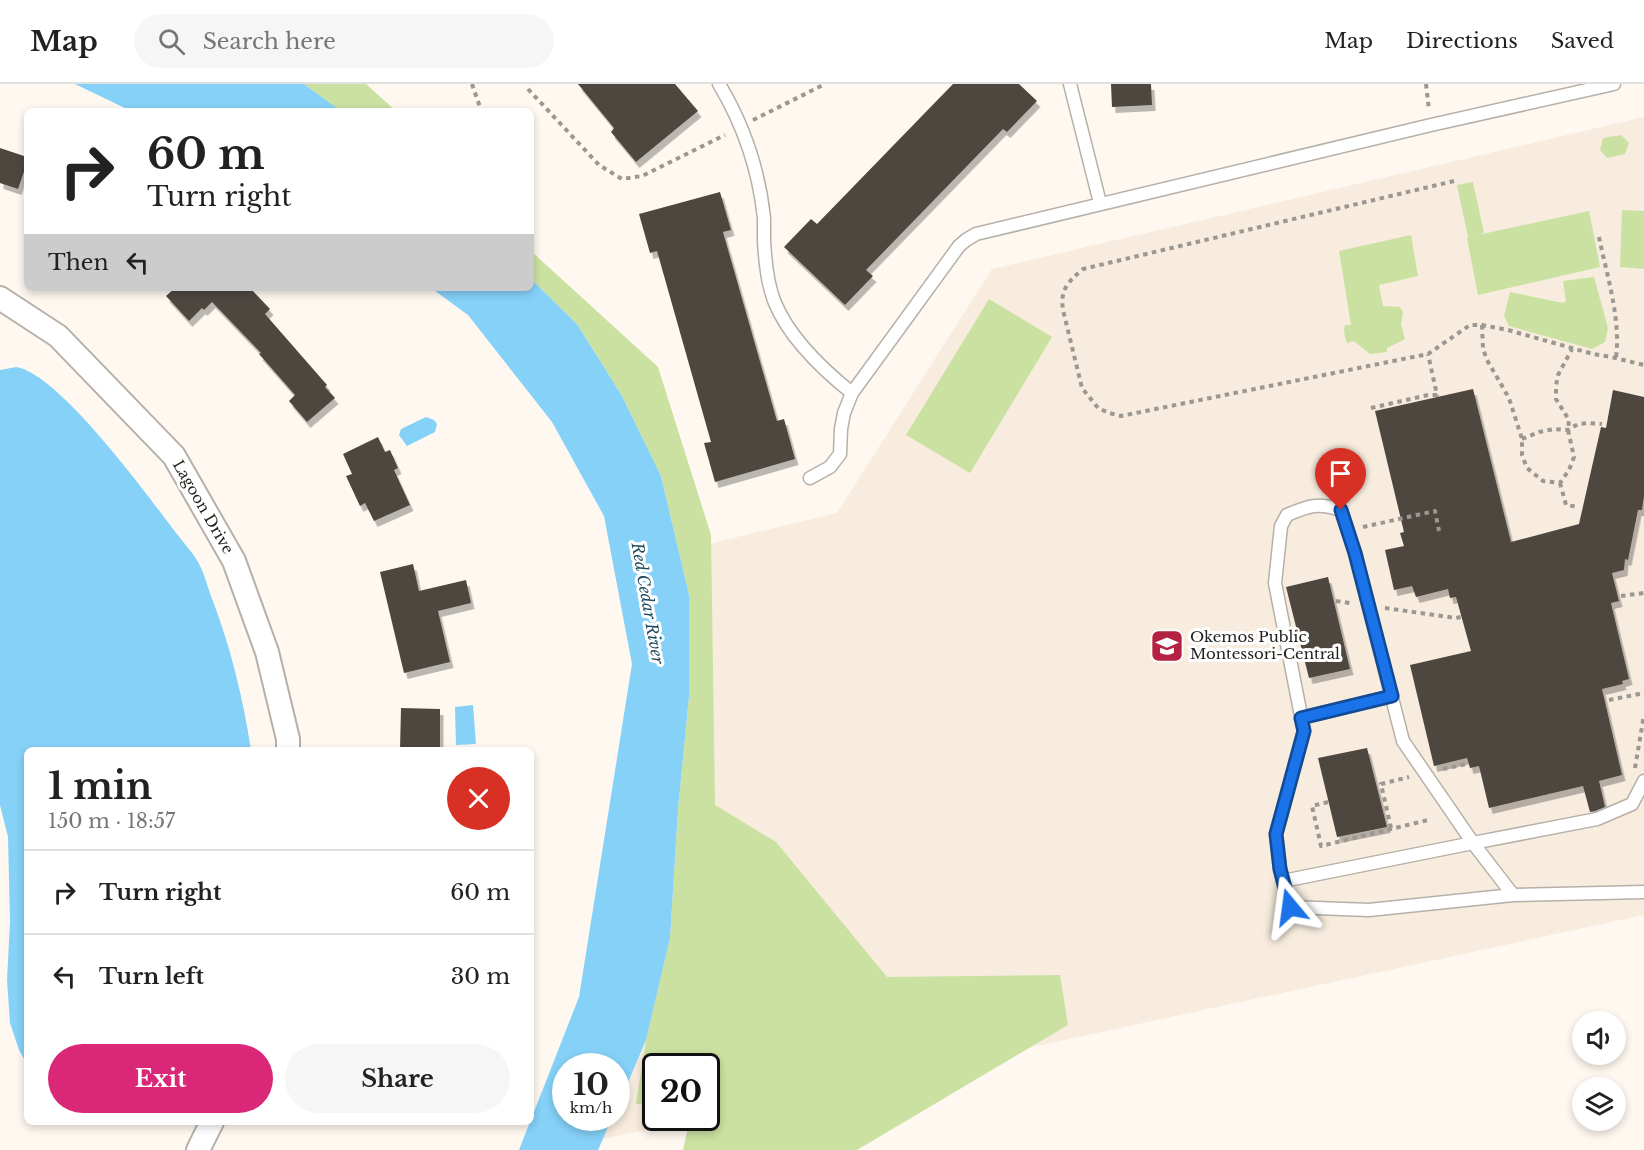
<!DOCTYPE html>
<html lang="en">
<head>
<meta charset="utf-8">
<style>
  body { margin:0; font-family:"Libre Baskerville",serif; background:#f6f6f6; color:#222; height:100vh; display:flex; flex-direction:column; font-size:22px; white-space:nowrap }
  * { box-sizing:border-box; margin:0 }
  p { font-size:20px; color:#767676 }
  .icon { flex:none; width:33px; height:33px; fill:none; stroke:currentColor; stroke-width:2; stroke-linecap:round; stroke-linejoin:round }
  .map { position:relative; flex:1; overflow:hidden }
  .sheet { position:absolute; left:24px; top:663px; width:510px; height:378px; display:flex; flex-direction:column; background:#fff; border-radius:9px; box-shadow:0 3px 9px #0003 }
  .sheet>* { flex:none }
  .hud { position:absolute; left:24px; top:24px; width:510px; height:183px; border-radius:9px; box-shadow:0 3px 9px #0003; background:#fff; color:#222; overflow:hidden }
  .controls { position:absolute; left:1572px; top:927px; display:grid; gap:12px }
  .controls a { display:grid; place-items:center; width:54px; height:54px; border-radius:50%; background:#fff; box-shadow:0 3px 9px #0003; font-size:30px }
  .speed { position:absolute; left:552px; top:969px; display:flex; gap:12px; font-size:30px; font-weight:700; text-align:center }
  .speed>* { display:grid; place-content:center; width:78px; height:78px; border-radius:50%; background:#fff; box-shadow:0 3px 9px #0003; line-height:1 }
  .speed small { font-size:15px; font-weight:400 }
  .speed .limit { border:3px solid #111; border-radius:9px; background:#fff; color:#111 }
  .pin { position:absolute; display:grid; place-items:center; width:51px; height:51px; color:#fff; margin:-62px -26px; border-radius:50% 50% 50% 0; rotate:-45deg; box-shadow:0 0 6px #0007 }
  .pin .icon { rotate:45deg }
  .me { position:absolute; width:66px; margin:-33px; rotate:344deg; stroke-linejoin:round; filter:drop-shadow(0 0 4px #0008) }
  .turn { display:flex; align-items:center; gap:21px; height:126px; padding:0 24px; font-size:27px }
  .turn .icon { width:78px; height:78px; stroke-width:2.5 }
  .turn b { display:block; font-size:42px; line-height:51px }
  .then { display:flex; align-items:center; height:57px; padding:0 24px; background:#0003; gap:12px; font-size:22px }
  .round { display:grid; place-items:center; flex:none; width:63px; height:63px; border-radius:32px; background:#f6f6f6 }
  .head { display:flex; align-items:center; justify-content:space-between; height:102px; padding:0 24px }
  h1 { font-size:36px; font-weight:700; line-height:45px }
  .primary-button { display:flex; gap:12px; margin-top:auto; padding:12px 24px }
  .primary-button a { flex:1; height:69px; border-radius:36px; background:#db2777; color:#fff; font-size:24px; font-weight:700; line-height:69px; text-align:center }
  .primary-button a+a { background:#f6f6f6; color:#222 }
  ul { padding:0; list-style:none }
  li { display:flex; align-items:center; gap:18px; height:84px; padding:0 24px; border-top:2px solid #e0e0e0 }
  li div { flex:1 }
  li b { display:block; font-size:22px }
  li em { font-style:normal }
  header { display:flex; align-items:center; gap:36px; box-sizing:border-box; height:84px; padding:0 30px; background:#fff; border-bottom:2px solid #e0e0e0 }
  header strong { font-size:28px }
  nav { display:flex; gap:33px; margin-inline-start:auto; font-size:21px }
  .search { width:420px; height:54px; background:#f6f6f6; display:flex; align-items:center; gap:15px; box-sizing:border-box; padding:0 21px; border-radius:33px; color:#767676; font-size:22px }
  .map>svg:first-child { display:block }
  .built { fill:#f7ecde }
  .green { fill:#cae1a1 }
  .water { fill:#85d1f8 }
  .building { fill:#4d4641; filter:url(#shadow) }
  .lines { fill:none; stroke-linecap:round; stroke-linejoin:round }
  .lane-casing { stroke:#b6b0a9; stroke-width:15 }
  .street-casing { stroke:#b6b0a9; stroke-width:26 }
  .path { stroke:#9b9791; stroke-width:4; stroke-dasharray:4.5 4.5; stroke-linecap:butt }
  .lane { stroke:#fff; stroke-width:12 }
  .street { stroke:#fff; stroke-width:22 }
  .route-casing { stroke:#114b97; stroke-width:15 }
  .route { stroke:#1a73e8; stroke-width:10 }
  .labels { text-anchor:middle; stroke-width:6; stroke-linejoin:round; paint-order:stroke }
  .street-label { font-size:15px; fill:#24221f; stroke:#fff }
  .poi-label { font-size:15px; fill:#24221f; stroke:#fff; text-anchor:start }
  .water-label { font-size:16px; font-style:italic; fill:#214c60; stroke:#fff }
</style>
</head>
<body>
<header>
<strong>Map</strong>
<div class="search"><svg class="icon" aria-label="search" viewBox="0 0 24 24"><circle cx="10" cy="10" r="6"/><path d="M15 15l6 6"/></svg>Search here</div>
<nav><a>Map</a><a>Directions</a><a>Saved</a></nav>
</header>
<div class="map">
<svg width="1644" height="1066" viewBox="0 0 1644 1066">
  <defs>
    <filter id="shadow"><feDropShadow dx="3.5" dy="6" stdDeviation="0" flood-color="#0004"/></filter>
  </defs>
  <rect width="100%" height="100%" fill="#fef8f0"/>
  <path class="built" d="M1644,33V831L707,1033L706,982H656V1034H703L603,1055L612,1034H616L617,1024L646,956L689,511L679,467L837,429L992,185Z"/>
  <path class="green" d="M304,0H366L396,27H341Z
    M1621,51L1629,59L1625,70L1607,74L1600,66L1603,54Z
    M1473,98L1484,149L1478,151L1589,127L1600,183L1478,211L1467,154L1468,153L1457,101Z
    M1622,126L1644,127V185L1620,183Z
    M1411,151L1418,192L1379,201L1383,222L1400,223L1403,228L1401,240L1405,255L1387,264V268L1370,270L1354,257L1347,259C1345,253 1343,247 1345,241H1351L1339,167Z
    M531,167L658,283L711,451L715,721L776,758L887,893L1060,891L1068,941L857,1066H683L690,1034H706V982H656L655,1020H636L646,956L670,854L678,725L689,612V511L661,392L622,312L577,240L531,195Z
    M1594,193L1608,244L1605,258L1592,265L1509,242L1504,232L1510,208L1563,219L1566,217L1563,197Z
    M989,215L1052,253L970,389L906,351Z"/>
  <path class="water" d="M75,0H304L341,27H131Z
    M531,195L577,240L622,312L661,392L689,511V612L678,725L670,854L646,956L617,1024L616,982H566V1034H612L598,1066H519L579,913L632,580L604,432L552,338L468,231L431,204H531Z
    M16,283C57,288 147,410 173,445C181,456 191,466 198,478C204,488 207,501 211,512C230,561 243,613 251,666H27V980L19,966L10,939L7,896L10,838L8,753L0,721V286Z
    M426,333L434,336L437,340L435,348L407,362L399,351L401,345Z
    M473,621L476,660L456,661L455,623Z"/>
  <path class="building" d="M578,0H675L698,27L636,78L611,48L614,44Z
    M953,0H1019L1037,17L1007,48L1003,45L866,186L873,192L845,221L784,163L811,135L817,140Z
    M1111,0H1151L1152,21L1112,23Z
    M0,64L27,73V79L18,105L0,99Z
    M720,108L731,146L723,148L777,337L784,335L795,375L715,398L704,359L711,358L657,167L650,169L639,130Z
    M175,204H250L270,225L265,230L327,301L325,303L335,314L307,338L289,317L295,311L259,270L261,269L212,218L204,226L202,224L189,237L166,212Z
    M1473,305L1511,458L1579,440L1601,343L1606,344L1613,306L1644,313V412L1642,426H1638L1628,476L1625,475L1624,486L1612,489L1619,517L1611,519L1629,595L1622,597L1623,600L1602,605L1622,691L1599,697L1605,723L1595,727L1590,728L1583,702L1489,724L1479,682L1470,684L1467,674L1434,682L1410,581L1471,567L1456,513L1450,514L1448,505L1416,513L1412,502L1394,506L1385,466L1404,462L1400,449L1404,448L1375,327Z
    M378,353L385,368L390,366L398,384L394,386L410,421L374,437L365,419L360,422L346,392L352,390L343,370Z
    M413,480L419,507L466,496L471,519L438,527L450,578L404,589L380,488Z
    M1328,493L1350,585L1309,594L1286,503Z
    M401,624L440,625V666H400Z
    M1367,664L1387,743L1337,753L1318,674Z"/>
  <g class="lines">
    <g class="lane-casing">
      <path id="lane" d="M719,0C743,40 759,87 764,134C764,141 764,149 764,156C765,177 767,200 775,219C790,255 822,285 852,309
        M1070,0L1100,119
        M810,394L830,383L840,370L841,345L844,329L852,309L959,162L966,156L976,150L1431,41L1614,0
        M1301,634L1392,612
        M1644,697L1632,720L1597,735L1473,759L1403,657L1355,469L1341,426C1318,418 1308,422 1287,431L1281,442L1275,499L1304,647L1276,750L1280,785L1290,823L1369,826L1513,811L1644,808
        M1283,797L1473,759L1513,811"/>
    </g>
    <g class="street-casing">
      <path id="street" d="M0,214L58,252L174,372L234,477L267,568L288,655V666
        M198,1066L212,1038"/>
    </g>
    <path class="path" d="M472,0L481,26
      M1426,0L1429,26
      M528,5L599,81L622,95L642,92L725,51
      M753,36L825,0
      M1454,97L1083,185C1068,198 1060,205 1063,226L1082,304L1098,324L1109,329L1121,332L1428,270L1470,241H1482L1508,246L1593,270L1611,273L1644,281
      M1599,153C1607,192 1621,235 1616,274
      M1482,241L1483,265L1487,276L1509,314L1522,355V371L1527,384L1543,397L1560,399L1569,386L1574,373L1568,346L1569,336L1556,315V302L1558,291L1572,265
      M1371,324L1428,311H1437L1428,270
      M1522,355L1539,348L1554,345L1568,346L1578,340L1588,339L1602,340
      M1560,399L1566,421L1579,423
      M1363,443L1435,427L1439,447
      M1621,512L1644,509
      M1336,517L1350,519
      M1385,524L1456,534L1461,533
      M1609,616L1644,609
      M1635,684L1644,631
      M1443,685L1467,680
      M1328,718L1312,722L1321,762L1428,736
      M1391,744L1381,700L1409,693"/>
    <use href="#lane" class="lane"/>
    <use href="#street" class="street"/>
  </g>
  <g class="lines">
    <g class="route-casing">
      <path id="route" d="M1290,823L1280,785L1276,750L1304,647L1301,634L1392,612L1355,469L1341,426"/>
    </g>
    <use href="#route" class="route"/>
  </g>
  <defs>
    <g id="school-square" transform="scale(1.725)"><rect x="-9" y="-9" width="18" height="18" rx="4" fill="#b42142" stroke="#fff"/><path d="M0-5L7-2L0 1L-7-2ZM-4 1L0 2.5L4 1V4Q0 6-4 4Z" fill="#fff"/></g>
  </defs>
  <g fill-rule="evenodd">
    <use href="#school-square" x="1167" y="562"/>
  </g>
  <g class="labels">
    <g class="street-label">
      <text transform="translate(203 423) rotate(60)" y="5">Lagoon Drive</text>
    </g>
    <g class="poi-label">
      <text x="1190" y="558">Okemos Public<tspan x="1190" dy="17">Montessori-Central</tspan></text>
    </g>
    <g class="water-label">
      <text transform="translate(648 519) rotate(80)" y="6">Red Cedar River</text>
    </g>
  </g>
</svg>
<div class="controls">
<a><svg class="icon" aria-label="sound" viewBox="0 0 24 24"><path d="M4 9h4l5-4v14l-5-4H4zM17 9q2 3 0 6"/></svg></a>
<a><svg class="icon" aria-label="layers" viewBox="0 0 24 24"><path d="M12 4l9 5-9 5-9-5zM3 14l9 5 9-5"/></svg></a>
</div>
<div class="speed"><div>10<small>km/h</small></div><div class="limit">20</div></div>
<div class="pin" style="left:1341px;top:426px;background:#d93025"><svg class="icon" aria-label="arrive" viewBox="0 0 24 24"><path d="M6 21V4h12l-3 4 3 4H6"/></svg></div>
<svg class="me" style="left:1290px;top:823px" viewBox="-20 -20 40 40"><path d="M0-17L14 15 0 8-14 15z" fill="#1a73e8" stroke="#fff" stroke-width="4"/></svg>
<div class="hud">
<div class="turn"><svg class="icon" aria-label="right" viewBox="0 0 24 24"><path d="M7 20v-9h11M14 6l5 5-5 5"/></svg><div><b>60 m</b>Turn right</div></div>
<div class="then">Then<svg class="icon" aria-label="left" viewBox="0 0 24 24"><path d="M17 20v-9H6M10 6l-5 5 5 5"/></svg></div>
</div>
<section class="sheet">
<div class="head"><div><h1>1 min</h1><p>150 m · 18:57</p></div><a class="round" style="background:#d93025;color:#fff"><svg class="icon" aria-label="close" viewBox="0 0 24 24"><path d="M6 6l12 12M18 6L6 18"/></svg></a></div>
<ul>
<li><svg class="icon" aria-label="right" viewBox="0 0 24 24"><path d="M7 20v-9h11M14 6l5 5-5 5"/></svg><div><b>Turn right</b></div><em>60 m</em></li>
<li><svg class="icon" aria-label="left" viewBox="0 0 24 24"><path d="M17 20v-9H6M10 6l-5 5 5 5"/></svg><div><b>Turn left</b></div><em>30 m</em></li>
</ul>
<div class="primary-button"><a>Exit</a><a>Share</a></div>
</section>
</div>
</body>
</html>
